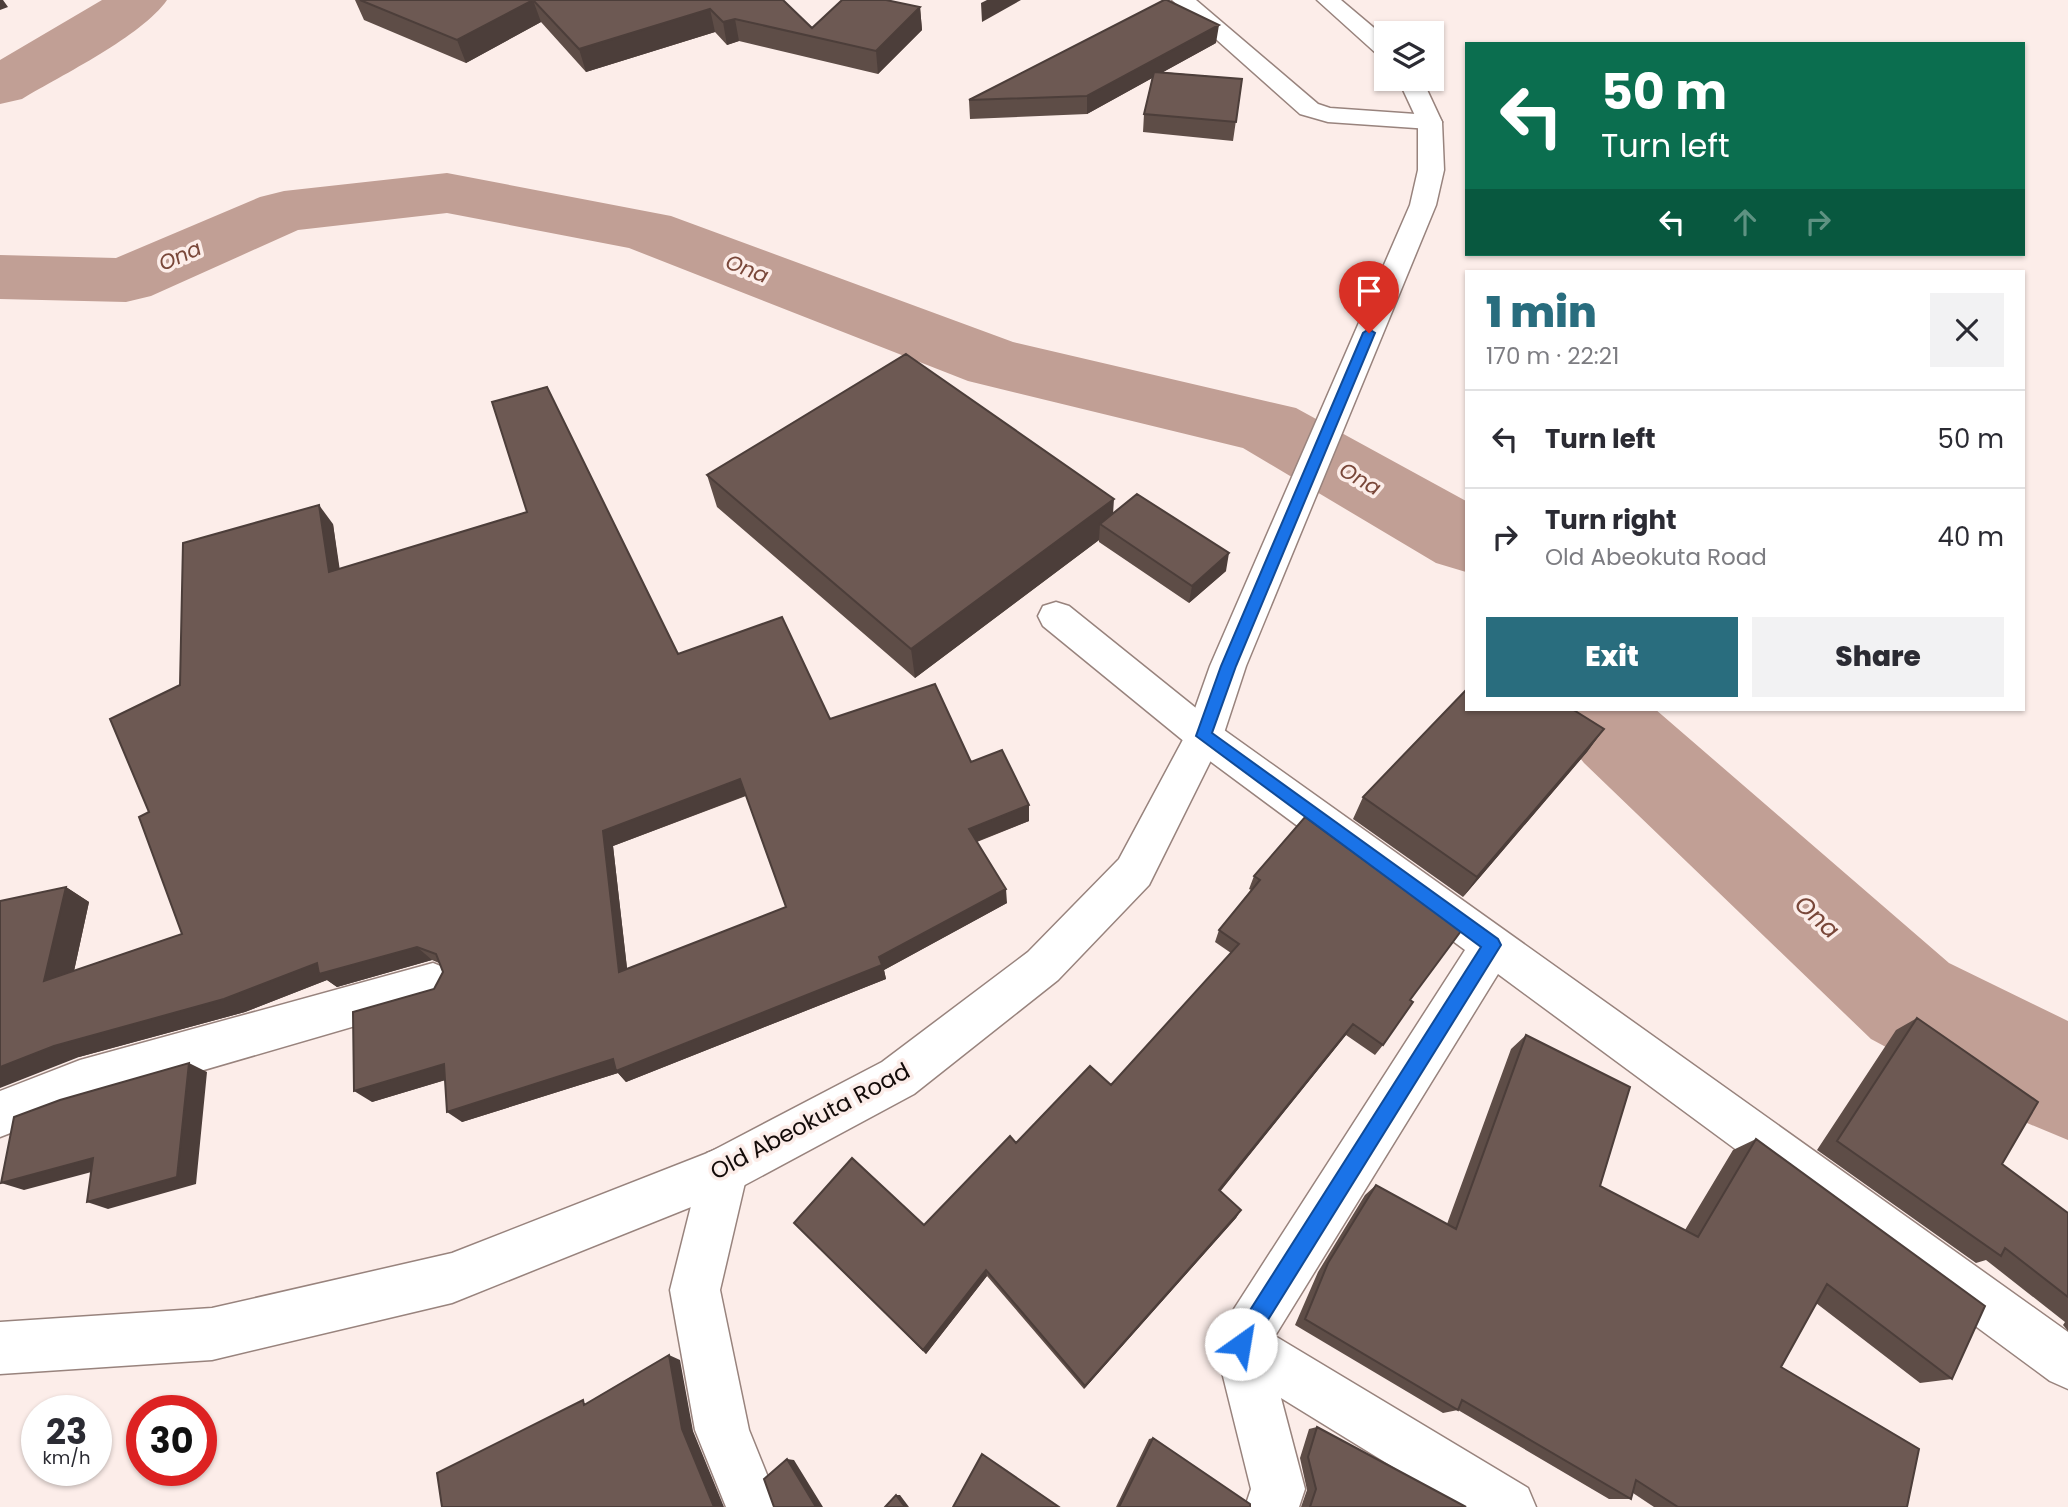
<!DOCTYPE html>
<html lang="en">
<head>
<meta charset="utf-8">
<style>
  body { margin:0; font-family:Poppins,sans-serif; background:#f2f2f3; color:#2b2b33; height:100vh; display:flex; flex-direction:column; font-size:26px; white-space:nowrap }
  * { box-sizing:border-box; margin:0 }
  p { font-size:23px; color:#7c7c81 }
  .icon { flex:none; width:38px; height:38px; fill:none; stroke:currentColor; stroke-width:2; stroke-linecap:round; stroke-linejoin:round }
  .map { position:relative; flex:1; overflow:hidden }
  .sheet { position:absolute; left:1465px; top:270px; width:560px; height:441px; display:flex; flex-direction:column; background:#fff; border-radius:0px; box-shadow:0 2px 5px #0004 }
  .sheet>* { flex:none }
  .top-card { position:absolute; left:1465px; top:42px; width:560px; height:214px; border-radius:0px; box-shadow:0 2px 5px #0004; background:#0b6e4f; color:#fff; overflow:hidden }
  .fabs { position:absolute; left:1374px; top:21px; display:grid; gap:14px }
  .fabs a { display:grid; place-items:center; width:70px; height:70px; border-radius:0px; background:#fff; box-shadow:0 2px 5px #0004; font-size:35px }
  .speed { position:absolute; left:21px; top:1395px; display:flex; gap:14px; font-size:35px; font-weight:700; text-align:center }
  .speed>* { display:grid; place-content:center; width:91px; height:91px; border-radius:50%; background:#fff; box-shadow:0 2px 5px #0004; line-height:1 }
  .speed small { font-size:18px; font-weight:400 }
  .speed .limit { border:10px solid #d22; background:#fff; color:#111 }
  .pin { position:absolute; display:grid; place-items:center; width:60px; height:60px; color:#fff; margin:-72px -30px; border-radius:50% 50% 50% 0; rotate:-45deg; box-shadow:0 0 7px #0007 }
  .pin .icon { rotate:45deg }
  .me { position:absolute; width:77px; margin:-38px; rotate:32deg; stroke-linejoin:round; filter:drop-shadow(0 0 5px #0008) }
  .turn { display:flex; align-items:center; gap:24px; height:147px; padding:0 21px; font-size:32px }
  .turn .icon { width:91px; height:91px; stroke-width:2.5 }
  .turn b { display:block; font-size:49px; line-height:60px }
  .lanes { display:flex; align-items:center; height:66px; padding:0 21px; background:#0003; justify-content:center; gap:35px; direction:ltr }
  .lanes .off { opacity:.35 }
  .round { display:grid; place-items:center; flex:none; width:74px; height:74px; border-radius:0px; background:#f2f2f3 }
  .head { display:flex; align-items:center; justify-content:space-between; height:119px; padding:0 21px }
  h1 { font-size:42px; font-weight:800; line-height:52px; color:#296d7e }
  .action { display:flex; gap:14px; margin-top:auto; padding:14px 21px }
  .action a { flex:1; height:80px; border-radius:0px; background:#296d7e; color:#fff; font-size:28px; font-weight:800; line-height:80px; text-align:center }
  .action a+a { background:#f2f2f3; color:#2b2b33 }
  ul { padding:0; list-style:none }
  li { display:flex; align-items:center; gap:21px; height:98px; padding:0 21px; border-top:2px solid #e1e1e2 }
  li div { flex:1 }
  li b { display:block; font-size:26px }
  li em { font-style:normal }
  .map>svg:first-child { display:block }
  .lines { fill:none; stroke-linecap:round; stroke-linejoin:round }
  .river { fill:#c19f95; fill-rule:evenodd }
  .minor-casing { stroke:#98837d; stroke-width:3 }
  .highway-casing { stroke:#98837d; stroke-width:3 }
  .minor { fill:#fff; fill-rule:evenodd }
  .highway { fill:#fff; fill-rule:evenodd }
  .wall { fill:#5e4d47; fill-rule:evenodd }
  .shaded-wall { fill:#4c3e3a }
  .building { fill:#6d5953; stroke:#4c3e3a; stroke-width:2; fill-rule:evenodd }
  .route { fill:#1a73e8; stroke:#114b97; stroke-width:2 }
  .labels { text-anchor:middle; stroke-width:7; stroke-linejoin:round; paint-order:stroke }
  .far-water-label { font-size:21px; font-style:italic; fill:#794739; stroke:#fcede9 }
  .street-label { font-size:23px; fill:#130b09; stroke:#fcede9 }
  .water-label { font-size:24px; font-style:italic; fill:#794739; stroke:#fcede9 }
</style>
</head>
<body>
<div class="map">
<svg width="2068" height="1507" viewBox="0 0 2068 1507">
  <rect width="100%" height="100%" fill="#fcede9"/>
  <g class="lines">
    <path class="river" d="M102,0H167C142,36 62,75 22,99L0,104V60Z
      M447,173L671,216L1013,342L1296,408L1466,501V572L1436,563L1243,448L968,381L629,248L447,213L298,230L151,296L126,302L0,299V255L116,258L260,197L284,191Z
      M1549,709H1655L1949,963L2068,1021V1140L2027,1123L1871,1039L1584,763L1563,737Z"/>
    <g class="minor-casing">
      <path id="minor" d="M1172,0H1196L1318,104L1330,108L1430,115L1439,117L1442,122L1439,127L1430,129L1328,122L1300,114Z
        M1056,602L1069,606L1217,725L2068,1332V1389L2050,1381L1498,974L1275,1336L1528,1488L1536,1507H1458L1281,1398L1305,1489L1299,1507H1245L1251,1489L1215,1344L1223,1326L1465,950L1191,747L1043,626L1038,616L1043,606Z
        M433,963L448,969L455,984L448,999L80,1106L0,1137V1091L80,1060Z
        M724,1146L741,1153L748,1170L720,1290L749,1430L780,1507H726L695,1430L670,1290L700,1170L707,1153Z"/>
    </g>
    <g class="highway-casing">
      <path id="highway" d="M1317,0H1341L1386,38V57L1378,55Z
        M1398,79H1422L1442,122L1444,170L1436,205L1246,666L1223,736L1149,885L1058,980L914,1094L741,1187L452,1303L212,1360L0,1374V1322L212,1308L452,1253L710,1152L882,1062L1028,952L1119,859L1186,734L1210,666L1410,205L1418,170V122Z"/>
    </g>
    <use href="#minor" class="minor"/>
    <use href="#highway" class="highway"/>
  </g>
  <path class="wall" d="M355,0H783L812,28L920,7L922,30L878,74L739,41L727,45L715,32L586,72L541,22L466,63L364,20Z
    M1216,43L1163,72L1242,79L1233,141L1143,132L1144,114L1152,78L1087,114L970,119L969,100Z
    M707,475L1113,514L1226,571L1189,603L1099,542V540L915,678L717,507Z
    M333,524L339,569L678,654L830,719L971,762L1029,821L977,842L1007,903L884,970L886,979L626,1082L618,1073L462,1122L445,1080L372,1102L443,972L439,963L432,960L337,987L327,980L245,1012L79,1057L66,887L89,902L74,971L182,934L149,812L180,685ZM746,796L786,907L627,969L613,846Z
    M1604,729L1587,752L1463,897L1353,819L1363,797Z
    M1254,876L1410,1000L1383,1045L1375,1055L1346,1035L1220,1191L1241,1210L1236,1218L1084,1389L987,1276L926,1354L794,1223L924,1225L1016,1143L1111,1085L1231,953L1215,942L1219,930L1251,890L1249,889Z
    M1917,1018L2002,1164L2068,1213V1331L2063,1325L2065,1322L1986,1260L1976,1263L1817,1150L1896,1030Z
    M1526,1035L1600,1186L1685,1230L1733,1150L1756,1139L1952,1379L1920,1383L1816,1303L1781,1367L1907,1507H1654L1633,1493L1631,1499H1609L1458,1410L1443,1413L1295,1325L1318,1272L1365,1195L1376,1185L1447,1224L1511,1049Z
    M1317,1427L1466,1507H1301L1307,1490L1300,1458L1309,1429Z
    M1153,1438L1250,1507H1116L1149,1439Z"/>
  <path class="shaded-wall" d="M0,0H3L8,7L0,10Z
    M533,0L541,22L466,63L457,40Z
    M987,0H1021L982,22L981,3Z
    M920,7L922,30L878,74L876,51Z
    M710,9L715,32L586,72L579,49Z
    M735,19L739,41L727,45L723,22Z
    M1219,25L1216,43L1087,114V96Z
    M1114,499L1112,530L1100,524L1099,540L915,678L911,649Z
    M319,505L333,524L343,591L329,572Z
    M1229,553L1226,571L1189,603L1192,586Z
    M1604,729L1587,752L1463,897L1477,877Z
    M740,779L747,795L613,846L629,985L619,972L603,831Z
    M1029,805V821L970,844L969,829Z
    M66,887L89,902L69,994L44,981Z
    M1006,889L1007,903L884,970L886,979L626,1082L618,1073L462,1122L447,1112L879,957Z
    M417,947L432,960L337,987L327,980L245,1012L79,1057L0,1088V1067L54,1046L317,963Z
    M1353,1024L1346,1035L1215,1198L1219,1190Z
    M189,1063L207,1072L196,1184L108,1209L87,1202Z
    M444,1064L459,1076L372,1102L354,1091Z
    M93,1158L114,1166L24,1190L1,1183Z
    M1241,1210L1236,1218L1084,1389L1085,1386Z
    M986,1270L987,1276L926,1354L923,1350Z
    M669,1355L680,1360L693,1431L724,1507H714L682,1429Z
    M787,1459L794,1460L823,1507H816Z
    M896,1495H900L909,1507H905Z"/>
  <path class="building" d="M360,0H533L457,40Z
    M533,0H783L812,28L842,0H886L920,7L876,51L735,19L723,22L710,9L579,49Z
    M1164,0H1167L1219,25L1087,96L969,100Z
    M1154,72L1242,79L1236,122L1144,114Z
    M906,354L1114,499L911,649L707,475Z
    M547,387L678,654L782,617L830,719L935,684L971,762L1002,750L1029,805L969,829L1006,889L879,957L882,965L616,1071L613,1059L447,1112L444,1064L354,1091L353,1012L434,989L443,972L436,954L417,947L319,974L317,963L224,999L54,1046L0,1067V901L66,887L44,981L182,934L139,817L149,812L110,719L180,685L183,543L319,505L329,572L527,512L492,402ZM740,779L786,907L619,972L603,831Z
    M1137,494L1229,553L1192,586L1100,524Z
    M1466,690V709H1572L1604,729L1477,877L1363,797Z
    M1305,817L1461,931L1410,1000L1413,1002L1383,1045L1353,1024L1219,1190L1241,1210L1085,1386L986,1270L923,1350L794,1223L852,1158L924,1225L1010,1136L1016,1143L1090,1066L1111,1085L1239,944L1219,930L1260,880L1254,876Z
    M1917,1018L2038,1102L2002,1164L2068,1213V1297L2005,1248L2001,1256L1837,1141Z
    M1526,1035L1630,1087L1600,1186L1698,1237L1756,1139L1985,1306L1952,1379L1827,1284L1781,1367L1919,1449L1907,1507H1678L1636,1480L1631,1499L1462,1400L1458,1410L1305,1319L1328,1263L1376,1185L1456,1229Z
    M189,1063L177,1177L87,1202L93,1158L1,1183L14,1117L60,1100Z
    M669,1355L682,1429L714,1507H442L437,1473L583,1400L584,1405Z
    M1317,1427L1466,1507H1310L1316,1489L1308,1457Z
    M1153,1438L1250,1504V1507H1119Z
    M982,1454L1059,1507H953Z
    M787,1459L816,1507H774L764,1479Z
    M896,1495L905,1507H885Z"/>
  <path class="route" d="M1369,329L1375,333L1236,666L1212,733L1498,939L1501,945L1248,1352L1241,1355L1233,1352L1230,1344L1233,1337L1481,947L1196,736L1221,666L1363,333Z"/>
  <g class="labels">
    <g class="far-water-label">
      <text transform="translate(180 256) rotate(-24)" y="7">Ona</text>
      <text transform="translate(747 269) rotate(21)" y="7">Ona</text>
      <text transform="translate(1360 479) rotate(30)" y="7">Ona</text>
    </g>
    <g class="street-label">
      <text transform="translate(810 1121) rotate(-28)" y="8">Old Abeokuta Road</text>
    </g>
    <g class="water-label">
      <text transform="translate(1817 917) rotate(42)" y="8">Ona</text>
    </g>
  </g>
</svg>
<div class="fabs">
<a><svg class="icon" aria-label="layers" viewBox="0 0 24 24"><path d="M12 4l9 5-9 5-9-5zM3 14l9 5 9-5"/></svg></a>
</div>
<div class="speed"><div>23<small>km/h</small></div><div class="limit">30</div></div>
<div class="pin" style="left:1369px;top:333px;background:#d93025"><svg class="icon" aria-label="arrive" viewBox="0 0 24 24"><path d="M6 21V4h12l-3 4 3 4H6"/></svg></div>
<svg class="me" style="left:1241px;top:1344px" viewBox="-20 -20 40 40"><circle r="19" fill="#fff"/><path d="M0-13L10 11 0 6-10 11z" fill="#1a73e8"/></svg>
<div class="top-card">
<div class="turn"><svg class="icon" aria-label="left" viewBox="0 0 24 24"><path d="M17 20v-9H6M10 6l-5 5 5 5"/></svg><div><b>50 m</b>Turn left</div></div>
<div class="lanes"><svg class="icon" aria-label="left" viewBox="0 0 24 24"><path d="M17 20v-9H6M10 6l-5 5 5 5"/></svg><svg class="icon off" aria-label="ahead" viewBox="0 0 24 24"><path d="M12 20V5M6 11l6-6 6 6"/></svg><svg class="icon off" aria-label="right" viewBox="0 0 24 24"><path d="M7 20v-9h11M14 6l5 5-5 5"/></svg></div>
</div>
<section class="sheet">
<div class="head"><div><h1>1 min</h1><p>170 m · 22:21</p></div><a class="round"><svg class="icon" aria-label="close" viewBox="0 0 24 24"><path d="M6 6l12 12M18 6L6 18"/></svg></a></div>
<ul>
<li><svg class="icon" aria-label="left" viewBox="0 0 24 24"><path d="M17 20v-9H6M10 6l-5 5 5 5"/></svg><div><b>Turn left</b></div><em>50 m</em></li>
<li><svg class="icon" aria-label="right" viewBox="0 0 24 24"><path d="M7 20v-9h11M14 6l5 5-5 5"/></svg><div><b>Turn right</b><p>Old Abeokuta Road</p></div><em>40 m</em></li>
</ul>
<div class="action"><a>Exit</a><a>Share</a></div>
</section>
</div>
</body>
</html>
